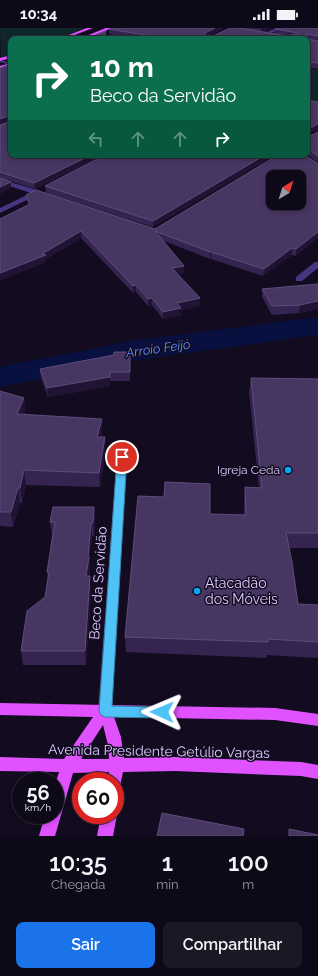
<!DOCTYPE html>
<html lang="pt">
<head>
<meta charset="utf-8">
<style>
  body { margin:0; font-family:Raleway,sans-serif; background:#1c1725; color:#f1f3f6; height:100vh; display:flex; flex-direction:column; font-size:15px; white-space:nowrap }
  * { box-sizing:border-box; margin:0 }
  p { font-size:13px; color:#9b9aa2 }
  .icon { flex:none; width:22px; height:22px; fill:none; stroke:currentColor; stroke-width:2; stroke-linecap:round; stroke-linejoin:round }
  .map { position:relative; height:808px; overflow:hidden }
  .sheet { display:flex; flex-direction:column; background:#0e0918; flex:1 }
  .sheet>* { flex:none }
  .hud { position:absolute; left:8px; top:8px; width:302px; height:122px; border-radius:8px; box-shadow:0 2px 6px #0003,0 0 0 1px #2e2a37; background:#0b6e4f; color:#fff; overflow:hidden }
  .needle { width:26px; rotate:38deg }
  .tools { position:absolute; left:266px; top:142px; display:grid; gap:8px }
  .tools a { display:grid; place-items:center; width:40px; height:40px; border-radius:8px; background:#0e0918; box-shadow:0 2px 6px #0003,0 0 0 1px #2e2a37; font-size:20px }
  .speed { position:absolute; left:12px; top:744px; display:flex; gap:8px; font-size:20px; font-weight:700; text-align:center }
  .speed>* { display:grid; place-content:center; width:52px; height:52px; border-radius:50%; background:#0e0918; box-shadow:0 2px 6px #0003,0 0 0 1px #2e2a37; line-height:1 }
  .speed small { font-size:10px; font-weight:400 }
  .speed .limit { border:6px solid #d22; background:#fff; color:#111 }
  .pin { position:absolute; display:grid; place-items:center; width:34px; height:34px; color:#fff; margin:-17px; border:2px solid #fff; border-radius:50%; box-shadow:0 1px 4px #0007 }
  .me { position:absolute; width:44px; margin:-22px; rotate:271deg; stroke-linejoin:round; filter:drop-shadow(0 0 3px #0008) }
  .turn { display:flex; align-items:center; gap:14px; height:84px; padding:0 16px; font-size:18px }
  .turn .icon { width:52px; height:52px; stroke-width:2.5 }
  .turn b { display:block; font-size:28px; line-height:34px }
  .lanes { display:flex; align-items:center; height:38px; padding:0 16px; background:#0003; justify-content:center; gap:20px; direction:ltr }
  .lanes .off { opacity:.35 }
  .eta { display:flex; justify-content:space-evenly; align-items:center; height:68px; text-align:center }
  .eta b { font-size:24px; font-weight:600; line-height:28px }
  .cta { display:flex; gap:8px; margin-top:auto; padding:8px 16px }
  .cta a { flex:1; height:46px; border-radius:8px; background:#1a73e8; color:#fff; font-size:16px; font-weight:600; line-height:46px; text-align:center }
  .cta a+a { background:#1c1725; color:#f1f3f6 }
  .status { display:flex; justify-content:space-between; align-items:center; height:28px; padding:0 20px; background:#0e0918; direction:ltr }
  .status svg { height:11px; fill:currentColor }
  .map>svg:first-child { display:block }
  .green { fill:#0f262b }
  .lines { fill:none; stroke-linecap:round; stroke-linejoin:round }
  .river { fill:#07103e; fill-rule:evenodd }
  .minor { fill:#473582; fill-rule:evenodd }
  .major { fill:#e152ff; fill-rule:evenodd }
  .wall { fill:#35244f }
  .shaded-wall { fill:#201334 }
  .building { fill:#473662; stroke:#5e4d7b; fill-rule:evenodd }
  .route { fill:#4fc3f7; stroke:#337fa1 }
  .poi-dot { fill:#00abf6; stroke:#130c20; stroke-width:1.5 }
  .labels { text-anchor:middle; stroke-width:3; stroke-linejoin:round; paint-order:stroke }
  .poi-label { font-size:12px; fill:#dccbff; stroke:#130c20; text-anchor:end }
  .water-label { font-size:13px; font-style:italic; fill:#5990ff; stroke:#130c20 }
  .near-street-label { font-size:14px; fill:#dccbff; stroke:#130c20 }
  .near-poi-label { font-size:14px; fill:#dccbff; stroke:#130c20; text-anchor:start }
</style>
</head>
<body>
<div class="status"><b>10:34</b><svg viewBox="0 0 49 12"><path d="M0 12V9h3v3zM5 12V6h3v6zM10 12V3h3v9zM15 12V0h3v12zM26 1h20v11H26zM47 4h2v5h-2z"/></svg></div>
<div class="map">
<svg width="318" height="808" viewBox="0 0 318 808">
  <rect width="100%" height="100%" fill="#130c20"/>
  <path class="green" d="M0,0H87L55,11H11V26L1,30Z
    M307,40L318,42V76L307,74Z"/>
  <g class="lines">
    <path class="river" d="M318,289V307L131,333L0,359V339L131,313Z"/>
    <path class="minor" d="M277,0H283L266,7L262,6Z
      M0,32L11,35V37L0,34Z
      M0,151L40,163L49,168L46,170L37,167L0,185V180L31,165L0,155Z
      M315,234H318V240L302,253H296V249Z
      M122,426L127,429L112,683L110,687L105,689L100,687L98,683L117,429Z"/>
    <path class="major" d="M87,0H93L64,11H58Z
      M106,0H112L85,11L81,10Z
      M11,27V30L0,33V30Z
      M11,35V38L0,41V38Z
      M0,675L275,680L318,686V698L275,692L114,689L121,709L124,730L175,729L301,734L318,737V751L301,748L175,743L123,744L120,758L115,760V753H108L109,744L73,745L55,808H39L45,787H55V757L59,744L0,743V729L64,731L93,689L0,687ZM103,697L108,717L109,731H81Z
      M115,783L117,787L113,808H97L101,787H115Z"/>
  </g>
  <path class="wall" d="M230,0H276L262,3L275,5V1L318,0V41L307,39V11H141L109,6V1H223L210,7L213,8Z
    M0,97L11,127H103L35,161L0,150Z
    M318,104V135L307,126V109H308Z
    M275,127L153,199L46,165L45,158Z
    M318,136L296,228L292,227L263,248L211,231H210L164,213L184,245L177,246L200,278L181,282V287L163,291L152,277L148,278L136,264L133,265L81,210L46,231V234L0,252V191L28,177L27,173L26,167L155,201Z
    M318,256V281L299,285L272,287L262,269V261Z
    M130,324V353H110V358L48,369L41,350L40,341L114,327Z
    M251,350L318,351V520H289L298,576L318,577V630L267,627L266,630L126,624L125,609L210,486L244,487V474L245,459L259,460L249,364Z
    M0,363L24,370L25,384V386L102,405L101,409L106,423L100,459L26,457L22,475H20L13,499L0,498Z
    M94,479L95,492L94,508H92L89,532L90,543L89,548L91,562L86,637H23L21,623L45,569L48,553L47,544L52,507L50,494Z"/>
  <path class="shaded-wall" d="M215,0H223V1L205,10V5Z
    M261,0H276L261,4Z
    M11,87V93L0,97V91Z
    M318,96V102L307,107V102Z
    M91,127H103L35,161L34,155Z
    M265,127H275L153,199V193Z
    M11,154V160L0,166V159Z
    M81,203V210L46,231V234L0,252V245L42,226Z
    M318,204V210L296,228V221Z
    M292,220V227L263,248L264,241Z
    M210,224H211V231H210Z
    M184,238V245L172,247V240Z
    M136,257V264L133,265V258Z
    M152,270V277L148,278V271Z
    M200,270V278L181,282V287L163,291V284L177,275Z
    M318,273V281L299,285L300,277Z
    M110,344V358L48,369L47,360Z
    M24,370L25,384L19,400L17,386Z
    M102,391V405L98,423L97,409Z
    M105,409L106,423L100,459L99,445Z
    M24,442L26,457L22,475L20,460Z
    M18,460L20,475L13,499L11,484Z
    M94,479L95,492L94,508L93,495Z
    M91,495L92,508L89,532L90,543L87,562L86,548Z
    M90,548L91,562L86,637L85,623Z"/>
  <path class="building" d="M111,0H215L205,5V7L213,8L230,0H240L287,8L299,6L298,5L275,1L277,0H318V8L308,6L306,7L307,11L318,13V35L307,34V11H170L109,1Z
    M106,3L104,11H87Z
    M11,36V87L0,91V40Z
    M307,72L318,74V96L307,102Z
    M11,93V127H91L34,155L0,144V97Z
    M318,104V128L307,120V109H308Z
    M105,127H265L153,193L45,158Z
    M278,127H305L318,136V204L296,221L292,220L264,241L211,224H210L155,203L184,238L172,240L200,270L177,275L181,280L163,284L152,270L148,271L136,257L133,258L81,203L42,226L46,227L0,245V191L30,176L26,167L36,162L155,201ZM273,149H299V175H273Z
    M0,150L11,154L0,159Z
    M318,256V273L300,277L272,278L262,261Z
    M114,324H130V344H110V349L47,360L40,341L114,327Z
    M251,350L318,351V505H286L292,534L298,576L318,577V614L268,611V614L125,609L138,468L164,469L165,454L210,456V486L246,487L245,459L262,460Z
    M0,363L24,370L17,386L102,391L97,409H105L99,445L24,442L20,460H18L11,484H0Z
    M53,479H94L93,495H91L88,529H89L86,548H90L85,623H21L27,583L45,569L49,544H47L55,494H50Z
    M162,785L244,801L243,808H157Z
    M289,801L318,807V808H289Z"/>
  <path class="route" d="M122,426L127,429L112,678L162,679L167,680L169,684L167,688L162,690L105,689L101,687L99,683L117,429Z"/>
  <g class="poi-dot">
    <circle cx="288" cy="442" r="4"/>
    <circle cx="197" cy="563" r="4"/>
  </g>
  <g class="labels">
    <g class="poi-label">
      <text x="280" y="446">Igreja Ceda</text>
    </g>
    <g class="water-label">
      <text transform="translate(158 320) rotate(-8)" y="5">Arroio Feijó</text>
    </g>
    <g class="near-street-label">
      <text transform="translate(98 555) rotate(-86)" y="5">Beco da Servidão</text>
      <text transform="translate(159 723) rotate(1)" y="5">Avenida Presidente Getúlio Vargas</text>
    </g>
    <g class="near-poi-label">
      <text x="205" y="560">Atacadão<tspan x="205" dy="16">dos Móveis</tspan></text>
    </g>
  </g>
</svg>
<div class="tools">
<a><svg class="needle" viewBox="-14 -14 28 28"><path d="M0-13l5 13h-10z" fill="#e53935"/><path d="M0 13l5-13h-10z" fill="#9b9aa2"/></svg></a>
</div>
<div class="speed"><div>56<small>km/h</small></div><div class="limit">60</div></div>
<div class="pin" style="left:122px;top:429px;background:#d93025"><svg class="icon" aria-label="arrive" viewBox="0 0 24 24"><path d="M6 21V4h12l-3 4 3 4H6"/></svg></div>
<svg class="me" style="left:162px;top:684px" viewBox="-20 -20 40 40"><path d="M0-17L14 15 0 8-14 15z" fill="#4fc3f7" stroke="#fff" stroke-width="4"/></svg>
<div class="hud">
<div class="turn"><svg class="icon" aria-label="right" viewBox="0 0 24 24"><path d="M7 20v-9h11M14 6l5 5-5 5"/></svg><div><b>10 m</b>Beco da Servidão</div></div>
<div class="lanes"><svg class="icon off" aria-label="left" viewBox="0 0 24 24"><path d="M17 20v-9H6M10 6l-5 5 5 5"/></svg><svg class="icon off" aria-label="ahead" viewBox="0 0 24 24"><path d="M12 20V5M6 11l6-6 6 6"/></svg><svg class="icon off" aria-label="ahead" viewBox="0 0 24 24"><path d="M12 20V5M6 11l6-6 6 6"/></svg><svg class="icon" aria-label="right" viewBox="0 0 24 24"><path d="M7 20v-9h11M14 6l5 5-5 5"/></svg></div>
</div>
</div>
<section class="sheet">
<div class="eta">
<div><b>10:35</b><p>Chegada</p></div>
<div><b>1</b><p>min</p></div>
<div><b>100</b><p>m</p></div>
</div>
<div class="cta"><a>Sair</a><a>Compartilhar</a></div>
</section>
</body>
</html>
